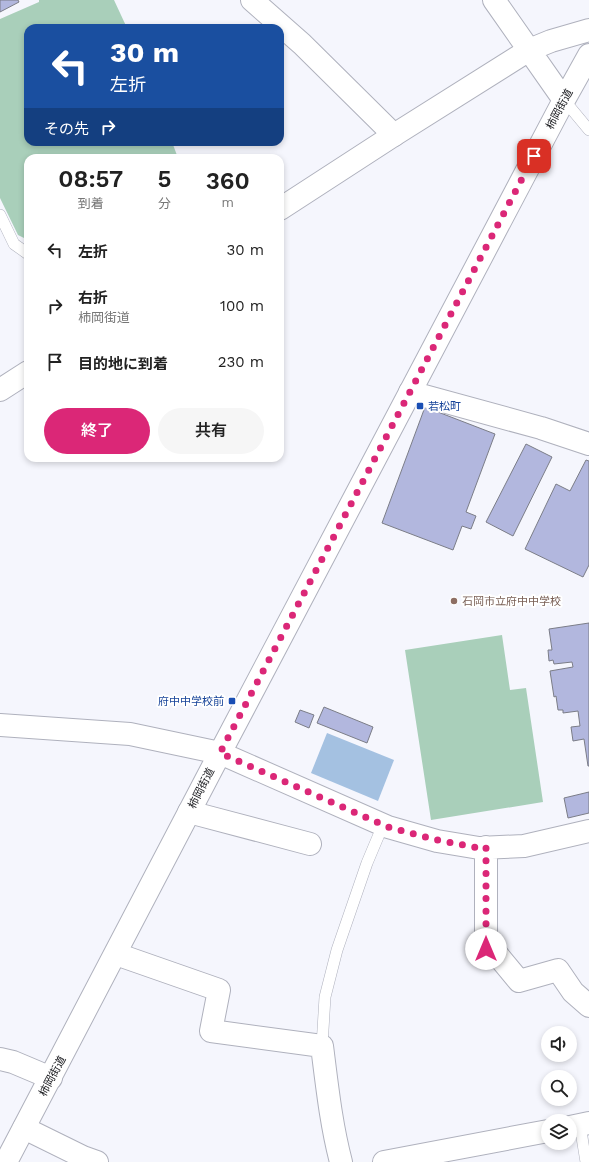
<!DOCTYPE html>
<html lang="ja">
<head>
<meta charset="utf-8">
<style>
  body { margin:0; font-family:"Work Sans","Noto Sans JP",sans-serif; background:#f6f6f6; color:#222; height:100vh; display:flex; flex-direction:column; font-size:15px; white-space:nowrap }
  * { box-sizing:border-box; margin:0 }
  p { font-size:13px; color:#767676 }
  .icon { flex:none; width:22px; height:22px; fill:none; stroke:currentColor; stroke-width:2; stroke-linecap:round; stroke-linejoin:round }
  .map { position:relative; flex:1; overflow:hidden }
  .panel { position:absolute; left:24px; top:154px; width:260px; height:308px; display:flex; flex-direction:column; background:#fff; border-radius:12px; box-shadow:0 2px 6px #0003 }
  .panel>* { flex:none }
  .hud { position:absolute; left:24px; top:24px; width:260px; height:122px; border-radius:12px; box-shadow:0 2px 6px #0003; background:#1a4fa0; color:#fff; overflow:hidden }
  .controls { position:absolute; left:541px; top:1026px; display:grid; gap:8px }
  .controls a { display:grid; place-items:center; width:36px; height:36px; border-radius:50%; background:#fff; box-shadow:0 2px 6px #0003; font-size:20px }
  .pin { position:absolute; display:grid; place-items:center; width:34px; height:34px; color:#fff; margin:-17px; border-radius:8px; box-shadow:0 2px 6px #0006 }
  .me { position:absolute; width:44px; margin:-22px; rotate:0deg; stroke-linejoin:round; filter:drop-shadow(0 0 3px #0008) }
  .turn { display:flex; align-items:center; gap:14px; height:84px; padding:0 20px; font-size:18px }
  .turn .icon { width:52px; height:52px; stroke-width:2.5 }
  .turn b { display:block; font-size:28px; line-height:34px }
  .then { display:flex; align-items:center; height:38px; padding:0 20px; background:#0003; gap:8px; font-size:15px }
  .eta { display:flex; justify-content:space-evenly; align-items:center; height:68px; text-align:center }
  .eta b { font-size:24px; font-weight:600; line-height:28px }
  .primary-button { display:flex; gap:8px; margin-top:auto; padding:8px 20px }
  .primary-button a { flex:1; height:46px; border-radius:24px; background:#db2777; color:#fff; font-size:16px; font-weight:600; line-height:46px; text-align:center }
  .primary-button a+a { background:#f6f6f6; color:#222 }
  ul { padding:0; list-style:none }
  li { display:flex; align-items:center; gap:12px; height:56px; padding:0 20px }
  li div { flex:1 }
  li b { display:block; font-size:15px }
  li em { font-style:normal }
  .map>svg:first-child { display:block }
  .green { fill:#a9cfba }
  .water { fill:#a4c1e1 }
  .building { fill:#b2b7de; stroke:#7b7d87 }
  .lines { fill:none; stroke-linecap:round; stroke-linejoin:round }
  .lane-casing { stroke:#afb1bd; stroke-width:12 }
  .street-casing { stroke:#afb1bd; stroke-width:24 }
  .secondary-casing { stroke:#afb1bd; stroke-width:24 }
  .lane { stroke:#fff; stroke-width:11 }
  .street { stroke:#fff; stroke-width:22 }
  .secondary { stroke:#fff; stroke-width:22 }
  .route { stroke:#db2777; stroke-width:7; stroke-dasharray:0 12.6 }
  .transit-dot { fill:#1a4fb4; stroke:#fff; stroke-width:1.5 }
  .education-dot { fill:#8d6e63; stroke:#fff; stroke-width:1.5 }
  .labels { text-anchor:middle; stroke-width:4; stroke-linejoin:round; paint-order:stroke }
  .street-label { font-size:11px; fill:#202125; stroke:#fff }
  .transit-label { font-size:11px; fill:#164399; stroke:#fff; text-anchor:start }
  .education-label { font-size:11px; fill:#785e54; stroke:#fff; text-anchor:start }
</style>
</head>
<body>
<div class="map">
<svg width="589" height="1162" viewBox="0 0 589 1162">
  <rect width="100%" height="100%" fill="#f5f6fd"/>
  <path class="green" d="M39,0H114L127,28H28V142H172L178,158H28V240L18,235L0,198V19L39,2Z
    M502,635L510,690L526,688L543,802L431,820L405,650Z"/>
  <path class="water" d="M327,733L394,760L378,801L311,773Z"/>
  <path class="building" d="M0,0H18L19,2L0,12Z
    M425,407L495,434L466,512L476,516L471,529L462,526L453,550L382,523Z
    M526,444L552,457L513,536L486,522Z
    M586,460L589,461V565L583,577L525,549L556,484L570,491Z
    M589,623V766H588L584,739L573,741L571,727L580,726L578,711L563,713V710H558L556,696L554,697L550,671L573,667L572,662L554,664L553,660L549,661L548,650H552L549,629Z
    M324,707L373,727L367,743L317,723Z
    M300,710L314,715L309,728L295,722Z
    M589,792V813L568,818L564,798Z"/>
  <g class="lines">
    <g class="lane-casing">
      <path id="lane" d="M564,100L589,130
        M0,215L14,244L28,254
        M322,1046L325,997L337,950L367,863L383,825
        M580,1125L586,1162"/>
    </g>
    <g class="street-casing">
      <path id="street" d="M252,0L302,44L394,135
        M0,390L28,372
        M410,392L541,428L589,444
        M0,725L130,734L220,753L388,827L437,841L479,848L524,846L589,831
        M189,812L310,844
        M486,847V949L495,952L519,981L558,970L573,992L589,1006
        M116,954L219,990L211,1031L322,1046C327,1085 331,1124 341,1162
        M0,1059L13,1062L51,1078
        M570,1127L589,1123
        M24,1128L83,1157L97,1162
        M384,1162L548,1131"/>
    </g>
    <g class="secondary-casing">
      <path id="secondary" d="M494,0L564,100
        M280,209L394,135L529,50L551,41L589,30
        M6,1162L220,753L564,100L589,55"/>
    </g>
    <use href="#lane" class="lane"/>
    <use href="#street" class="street"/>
    <use href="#secondary" class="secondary"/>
  </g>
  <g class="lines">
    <path class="route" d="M486,949V847L479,848L437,840L388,827L220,753L534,156"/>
  </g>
  <g class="transit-dot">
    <rect x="416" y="402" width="8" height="8" rx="2"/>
    <rect x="228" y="697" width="8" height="8" rx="2"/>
  </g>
  <circle class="education-dot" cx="454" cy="601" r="4"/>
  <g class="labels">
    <g class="street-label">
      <text transform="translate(559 109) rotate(-62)" y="4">柿岡街道</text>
      <text transform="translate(201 788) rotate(-63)" y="4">柿岡街道</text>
      <text transform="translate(52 1076) rotate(-62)" y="4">柿岡街道</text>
    </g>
    <g class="transit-label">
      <text x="428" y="410">若松町</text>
      <text x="224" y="705" text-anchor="end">府中中学校前</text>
    </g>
    <g class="education-label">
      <text x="462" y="605">石岡市立府中中学校</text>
    </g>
  </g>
</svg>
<div class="controls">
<a><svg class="icon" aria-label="sound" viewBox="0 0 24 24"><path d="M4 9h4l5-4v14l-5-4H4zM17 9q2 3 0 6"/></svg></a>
<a><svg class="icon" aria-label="search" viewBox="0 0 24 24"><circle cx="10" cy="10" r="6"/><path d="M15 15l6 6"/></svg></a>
<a><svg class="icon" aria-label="layers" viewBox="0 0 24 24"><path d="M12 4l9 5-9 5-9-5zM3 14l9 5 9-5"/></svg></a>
</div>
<div class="pin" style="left:534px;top:156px;background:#d93025"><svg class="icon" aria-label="arrive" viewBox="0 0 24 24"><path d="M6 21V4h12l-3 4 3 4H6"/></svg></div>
<svg class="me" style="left:486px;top:949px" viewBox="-20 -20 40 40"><circle r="19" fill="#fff"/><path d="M0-13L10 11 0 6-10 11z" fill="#db2777"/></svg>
<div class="hud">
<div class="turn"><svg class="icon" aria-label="left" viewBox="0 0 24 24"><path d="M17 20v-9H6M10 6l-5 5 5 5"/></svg><div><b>30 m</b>左折</div></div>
<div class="then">その先<svg class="icon" aria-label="right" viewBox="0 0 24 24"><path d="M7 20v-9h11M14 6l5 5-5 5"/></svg></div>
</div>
<section class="panel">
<div class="eta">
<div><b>08:57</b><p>到着</p></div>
<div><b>5</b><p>分</p></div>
<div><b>360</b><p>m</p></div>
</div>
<ul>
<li><svg class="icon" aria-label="left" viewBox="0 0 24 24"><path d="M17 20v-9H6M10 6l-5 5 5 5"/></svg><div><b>左折</b></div><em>30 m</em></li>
<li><svg class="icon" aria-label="right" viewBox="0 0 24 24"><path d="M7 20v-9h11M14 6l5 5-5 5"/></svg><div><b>右折</b><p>柿岡街道</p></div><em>100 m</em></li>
<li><svg class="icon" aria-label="arrive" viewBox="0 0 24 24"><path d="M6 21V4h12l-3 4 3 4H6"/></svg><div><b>目的地に到着</b></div><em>230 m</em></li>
</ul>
<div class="primary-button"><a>終了</a><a>共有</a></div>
</section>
</div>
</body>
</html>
